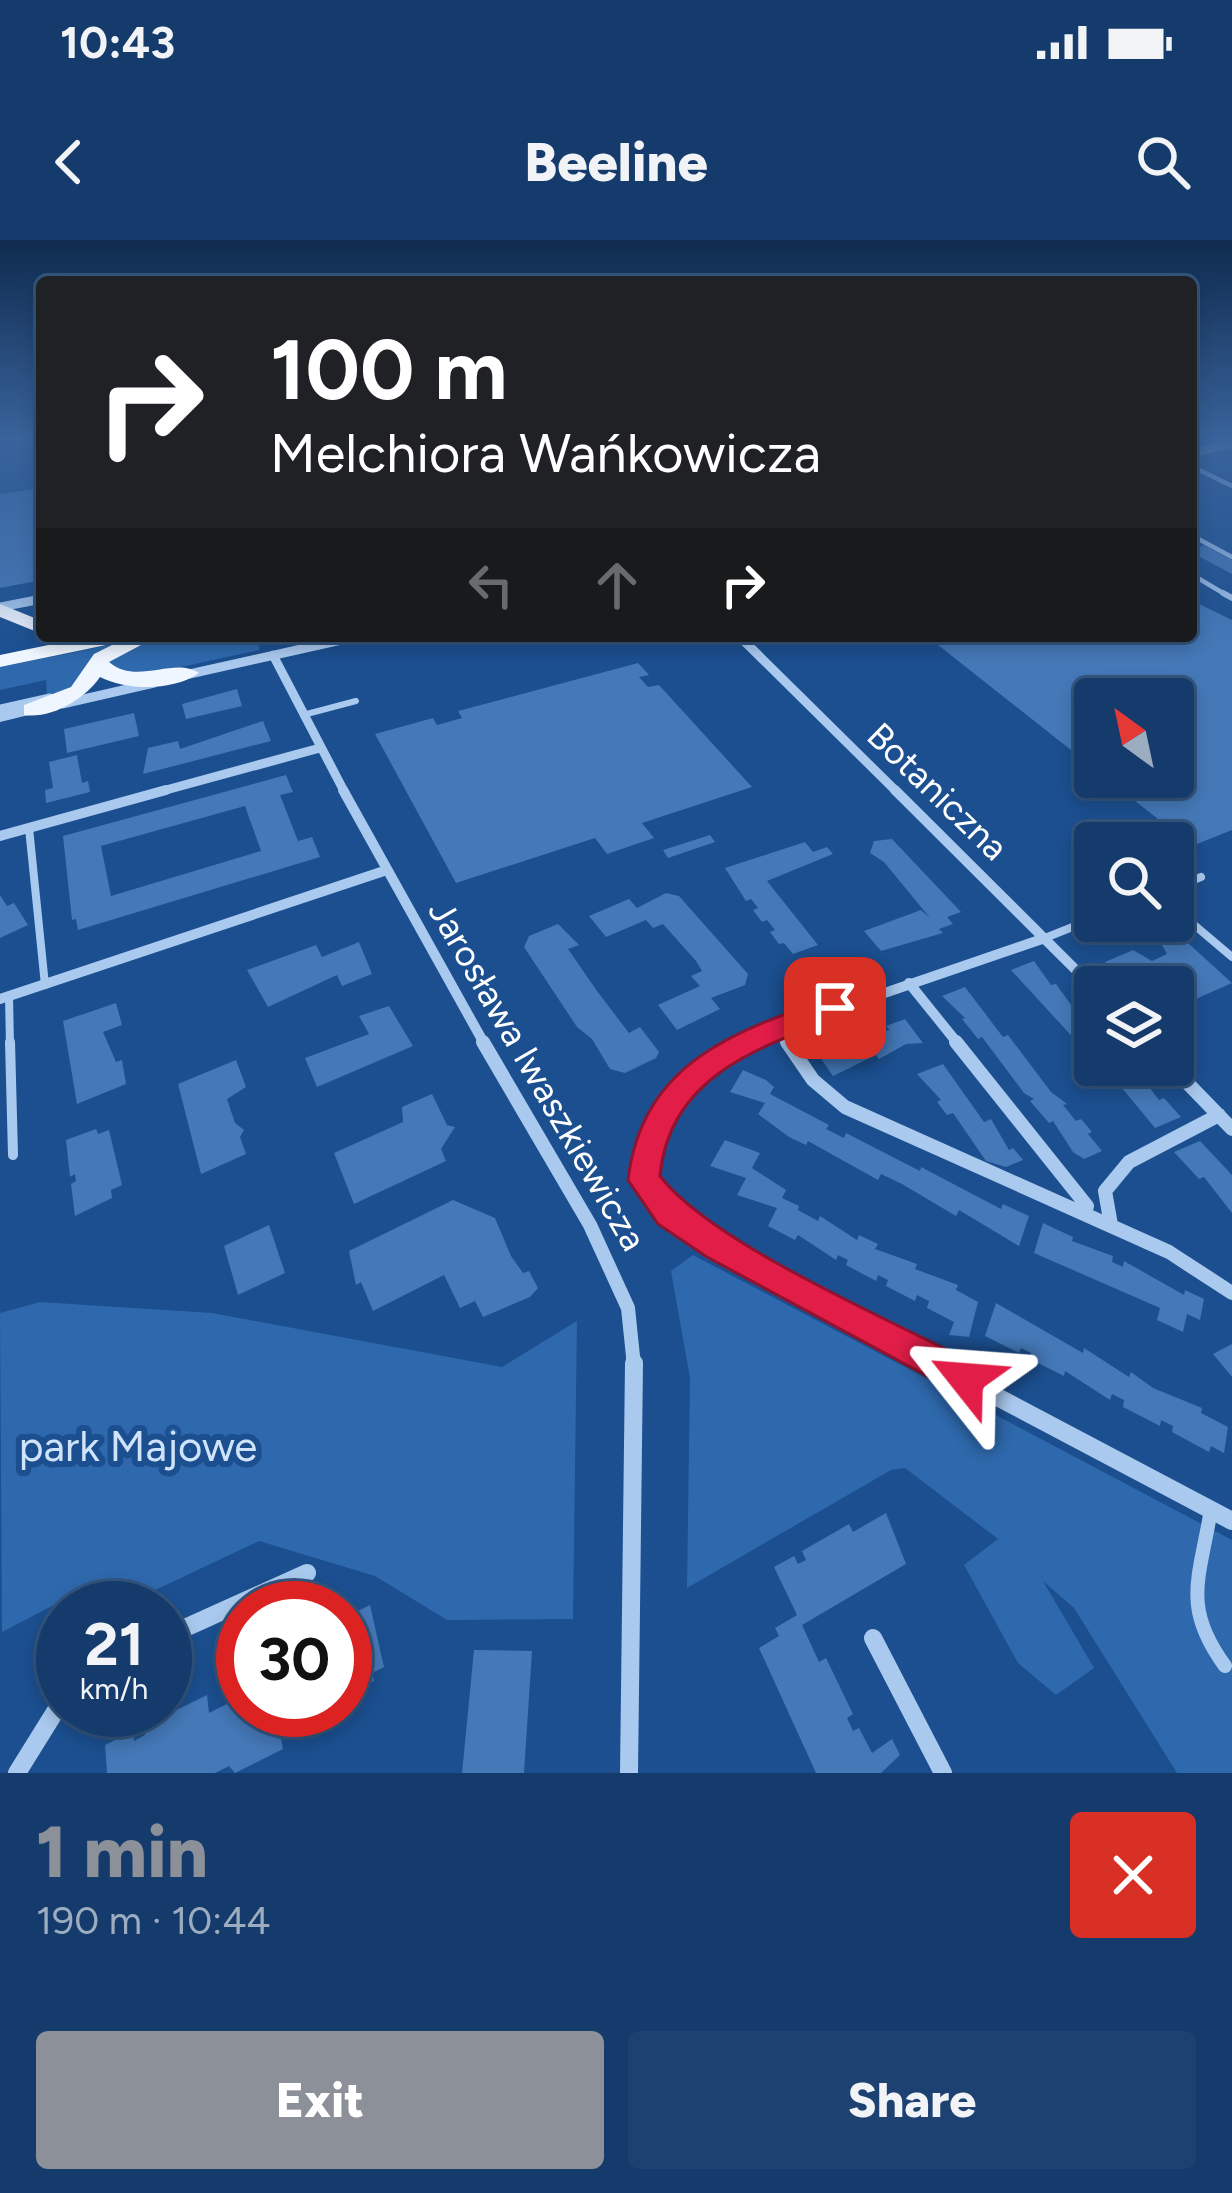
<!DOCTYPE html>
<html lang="en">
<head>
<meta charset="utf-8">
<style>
  body { margin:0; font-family:Figtree,sans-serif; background:#1d4271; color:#f1f3f6; height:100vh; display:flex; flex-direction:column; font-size:45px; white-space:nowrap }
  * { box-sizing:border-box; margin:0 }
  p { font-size:39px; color:#9dadc1 }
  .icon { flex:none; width:66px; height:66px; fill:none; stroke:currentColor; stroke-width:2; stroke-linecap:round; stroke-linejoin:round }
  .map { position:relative; height:1533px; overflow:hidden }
  .panel { display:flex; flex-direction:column; background:#143b6b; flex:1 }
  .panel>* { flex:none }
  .guide { position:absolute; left:36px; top:36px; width:1161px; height:366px; border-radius:12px; box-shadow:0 6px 18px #0003,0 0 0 3px #33557e; background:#202124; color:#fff; overflow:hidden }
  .needle { width:78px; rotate:327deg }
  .controls { position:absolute; left:1074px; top:438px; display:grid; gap:24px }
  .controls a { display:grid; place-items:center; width:120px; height:120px; border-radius:12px; background:#143b6b; box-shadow:0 6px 18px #0003,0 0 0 3px #33557e; font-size:60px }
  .speed { position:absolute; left:36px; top:1341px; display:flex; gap:24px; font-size:60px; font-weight:700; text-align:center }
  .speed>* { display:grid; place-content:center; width:156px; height:156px; border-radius:50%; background:#143b6b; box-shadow:0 6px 18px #0003,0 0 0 3px #33557e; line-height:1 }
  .speed small { font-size:30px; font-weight:400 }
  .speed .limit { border:18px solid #d22; background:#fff; color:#111 }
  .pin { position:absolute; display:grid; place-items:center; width:102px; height:102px; color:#fff; margin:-51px; border-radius:24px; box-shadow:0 6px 18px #0006 }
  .me { position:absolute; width:132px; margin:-66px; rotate:298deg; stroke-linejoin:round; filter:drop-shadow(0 0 9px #0008) }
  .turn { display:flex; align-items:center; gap:42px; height:252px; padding:0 36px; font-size:54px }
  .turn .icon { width:156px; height:156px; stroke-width:2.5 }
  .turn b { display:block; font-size:84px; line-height:102px }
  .lanes { display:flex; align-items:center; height:114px; padding:0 36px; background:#0003; justify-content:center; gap:60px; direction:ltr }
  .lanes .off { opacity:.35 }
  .round { display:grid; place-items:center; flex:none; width:126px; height:126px; border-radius:12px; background:#1d4271 }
  .head { display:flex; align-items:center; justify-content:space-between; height:204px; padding:0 36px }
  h1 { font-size:72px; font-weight:800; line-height:90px; color:#8c9099 }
  .action { display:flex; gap:24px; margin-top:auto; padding:24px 36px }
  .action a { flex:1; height:138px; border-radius:12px; background:#8c9099; color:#fff; font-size:48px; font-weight:800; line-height:138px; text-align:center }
  .action a+a { background:#1d4271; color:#f1f3f6 }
  .status { display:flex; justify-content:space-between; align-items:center; height:84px; padding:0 60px; background:#143b6b; direction:ltr }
  .status svg { height:33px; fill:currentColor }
  header { display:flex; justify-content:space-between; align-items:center; height:156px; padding:0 36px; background:#143b6b; font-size:54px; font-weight:800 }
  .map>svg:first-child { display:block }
  .green { fill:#2e69ad }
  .building { fill:#4478b7; fill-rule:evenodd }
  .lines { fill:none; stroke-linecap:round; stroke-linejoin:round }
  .service-far4 { stroke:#a9c9ee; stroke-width:4.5 }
  .service-far3 { stroke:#a9c9ee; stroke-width:6 }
  .service-far2 { stroke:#a9c9ee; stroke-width:8 }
  .service-far1 { stroke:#a9c9ee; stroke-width:10 }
  .service { stroke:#a9c9ee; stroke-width:14 }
  .minor-far4 { stroke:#a9c9ee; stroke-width:8 }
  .minor-far3 { stroke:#a9c9ee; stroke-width:9 }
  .minor-far2 { stroke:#a9c9ee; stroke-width:10 }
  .minor-far1 { stroke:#a9c9ee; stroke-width:14 }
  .minor { stroke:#a9c9ee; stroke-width:18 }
  .tertiary { fill:#a9c9ee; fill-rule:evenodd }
  .primary { fill:#f0f6ff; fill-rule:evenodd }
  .route { fill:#e11d48; stroke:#92132f; stroke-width:3 }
  .labels { text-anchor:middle; stroke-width:12; stroke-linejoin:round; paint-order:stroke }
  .street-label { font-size:36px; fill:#fff; stroke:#1b4f8f }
  .near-park-label { font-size:42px; fill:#cfe3fa; stroke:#1b4f8f }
</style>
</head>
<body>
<div class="status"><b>10:43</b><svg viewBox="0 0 49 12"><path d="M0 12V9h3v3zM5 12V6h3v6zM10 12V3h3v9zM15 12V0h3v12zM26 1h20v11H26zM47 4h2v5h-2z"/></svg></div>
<header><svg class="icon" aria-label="back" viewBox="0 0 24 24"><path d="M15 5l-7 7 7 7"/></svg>Beeline<svg class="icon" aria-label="search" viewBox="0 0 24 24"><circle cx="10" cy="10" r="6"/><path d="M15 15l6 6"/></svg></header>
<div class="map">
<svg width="1232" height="1533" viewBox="0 0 1232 1533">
  <rect width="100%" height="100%" fill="#1b4f8f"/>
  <path class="green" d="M168,396H259V410L149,434L112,430L108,420L136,403Z
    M115,404L73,450L47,455L46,440L0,450V427Z
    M693,1015L1232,1300V1533H1177L1074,1368L1043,1341L1094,1428L1056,1455L1018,1423L964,1325L998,1299L905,1228L891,1230L687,1348L690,1138L671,1031Z
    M40,1062L212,1073L502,1127L577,1081L573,1379L447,1380L375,1336L259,1301L117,1368H109L100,1341L2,1392L0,1073Z"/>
  <path class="building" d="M42,248V340L0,348V254Z
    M1204,305L1232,320V334L1191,312Z
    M1191,360L1232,380V590L1192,606L1105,537H1173V459H1095V529L933,401L941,399L937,396H1191Z
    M638,423L649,435L639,437L648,447L659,445L752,547L642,583L654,598L607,614L595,598L456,643L375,494L433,478L437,485L462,478L458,471Z
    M237,449L242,466L186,479L182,464Z
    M134,473L139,496L67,513L64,489Z
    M263,481L271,501L143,534L148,508L178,501L180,509Z
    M77,515L82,543L88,541L90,552L46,563L45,550L53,548L49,522Z
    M286,535L293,552L280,555L298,601L312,597L320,617L78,690L76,679L72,680L63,596ZM245,566L261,611L111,656L101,606Z
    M710,595L715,602L668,618L663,610Z
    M892,599L961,672L947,677L953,684L939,689L943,693L881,711L864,691L921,670L930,678L884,622L870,613L874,601Z
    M805,602L813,612L827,607L833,614L767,641L818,705L793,714L784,703L779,704L770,692L775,690L767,680L762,682L753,670L758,668L751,659L746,661L725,628Z
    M666,653L679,656L748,734L745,745L711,758L720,769L677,790L658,765L700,746L691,736L702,731L696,721L663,684L653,688L646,680L606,697L589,676L629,659L637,668Z
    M0,655L7,666L14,663L28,685L0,698Z
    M558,684L579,705L568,709L597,751L629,793L640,787L659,812L656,818L625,833L610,829L592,799L577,787L524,707L529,696Z
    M1177,693L1232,743L1173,769V747H1131L1105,722L1133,710L1152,721L1167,714L1159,700Z
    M359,702L372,734L342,746L337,735L268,767L247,730L316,705L322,717Z
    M1034,721L1051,745L1056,744L1074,769L1078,767L1095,785V814L1090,816L1011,730Z
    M965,747L1003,797L1008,795L1051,852L1067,864L1063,865L1076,881L1081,879L1092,892L1088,894L1102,911L1084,919L1073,912L1053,881L1049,883L1030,861L1034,859L1024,853L982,797L978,799L962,779L965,778L942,756Z
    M116,763L122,785L103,792L116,822L122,820L126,844L77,864L63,781Z
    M389,766L413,806L317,847L305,818L369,794L359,776Z
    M905,779L923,803L906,804L879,819L876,815L833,836L817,813L857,803L854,799L890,790L886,786Z
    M236,820L246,847L227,859L235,883L244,890L240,897L246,914L201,934L178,844Z
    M943,824L984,882L991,879L1009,910L1013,908L1023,920L1006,927L986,921L953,873L947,875L937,862L941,860L917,834Z
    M1103,825H1132L1159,860L1164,858L1181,877L1155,888Z
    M743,830L766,840L774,847L770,854L829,885L826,889L844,898L846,893L920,931L921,927L1001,969L1003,964L1029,976L1019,1006L959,970L956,976L902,944L881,934L878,940L808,901L806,905L789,897L758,874L765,863L730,852Z
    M432,854L447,885L455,887L441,909L446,921L354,964L334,913L403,882L402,867Z
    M96,889L98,894L109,890L122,945L111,950L112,958L75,976L71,944L76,941L75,934L70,937L66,900Z
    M725,900L760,913L752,928L786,950L782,958L799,966L798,970L818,981L820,976L857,1000L859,995L878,1004L875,1009L917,1024L915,1029L958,1045L956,1050L978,1062L969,1097L949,1095L954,1082L927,1068L929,1061L917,1055L915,1061L886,1046L888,1040L878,1035L876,1041L846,1025L848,1020L838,1015L836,1020L798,995L795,1000L768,986L777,968L737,955L746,938L710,926Z
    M1200,901L1232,935V973L1204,937L1199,939L1174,912Z
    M453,960L495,978L511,1016L523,1033L529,1031L538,1048L530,1057L483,1077L475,1061L460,1068L444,1035L373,1071L361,1042L356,1045L349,1011Z
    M1043,983L1073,997L1072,1001L1113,1016L1112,1022L1123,1027L1124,1021L1184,1055L1185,1050L1204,1059L1200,1080L1187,1074L1183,1092L1157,1080L1160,1068L1034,1013Z
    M269,985L285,1033L238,1055L224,1006Z
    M996,1063L1083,1113L1084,1108L1129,1137L1131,1132L1153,1148L1202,1168L1201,1173L1228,1187L1224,1213L1211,1206L1209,1212L1172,1192L1173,1186L1161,1180L1160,1186L1123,1167L1124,1160L1112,1154L1110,1160L1065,1131L1064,1136L1030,1119L1031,1113L1021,1108L1019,1113L985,1096Z
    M1232,1104V1137L1213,1114Z
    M886,1273L906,1324L802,1385L819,1422L826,1418L853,1474L847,1478L853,1491L859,1488L872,1513L892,1499L900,1515L881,1533H816L759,1408L779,1396L775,1388L797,1375L774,1327L794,1316L798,1324L806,1320L802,1311L849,1284L853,1292Z
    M370,1365L384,1427L372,1433L374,1441L345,1456L346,1377Z
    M474,1410L532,1411L524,1533H462Z
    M207,1455L209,1473L243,1456V1470H317L304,1477L305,1486L281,1499L283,1509L235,1533L229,1526L215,1533H107L105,1505L133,1491L134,1501L145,1495L144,1486Z"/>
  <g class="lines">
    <path class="service-far4" d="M1191,226L1232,246
      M1191,295L1232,317
      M1191,334L1228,356"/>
    <path class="service-far3" d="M1223,353L1232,358
      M303,475L356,461"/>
    <path class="service-far2" d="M29,588L45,745
      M1173,648L1201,637
      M1173,667L1232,717
      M1045,698L1095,678
      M9,756L10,805"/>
    <path class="service-far1" d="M10,802L13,915"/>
    <path class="service" d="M1211,1269C1200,1338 1181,1366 1225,1426"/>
    <path class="minor-far4" d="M1191,213L1232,204"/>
    <path class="minor-far3" d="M0,367L42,359
      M739,396L898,553
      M273,415L345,553
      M185,435L359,396
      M62,464L154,443
      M0,469L50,458
      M155,553L320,508"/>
    <path class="minor-far2" d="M343,550L485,805
      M895,550L1095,749
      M0,596L166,550
      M909,743L959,805
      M0,759L384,631
      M776,787L789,805
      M733,805L1045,698"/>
    <path class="minor-far1" d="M483,802L590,985L628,1068L634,1126
      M738,802C685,831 647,878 644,940C702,1019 850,1079 938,1126
      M787,802L813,840L845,867L1169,1012L1232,1053
      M956,802L1087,966L1085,974
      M1170,825L1232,889
      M1111,985L1105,951L1129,922L1219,875"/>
    <path class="minor" d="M933,1123L1232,1281
      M165,1397L307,1333
      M873,1398L943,1533
      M17,1533L63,1459
      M629,1533L634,1123"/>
    <path class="tertiary" d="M32,465L40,470L37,473L0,482V472Z"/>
    <path class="primary" d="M0,364L42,381V394L0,377Z
      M92,396H158L109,422C137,446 174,416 199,433C174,451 127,451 100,437C85,459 52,479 24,475V465L71,447L94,414L116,403L0,427V415Z"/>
  </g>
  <linearGradient id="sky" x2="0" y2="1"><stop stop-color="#0f2b4f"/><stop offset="0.48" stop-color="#39639b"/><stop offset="1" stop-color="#39639b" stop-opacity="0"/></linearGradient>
  <rect width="1232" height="414" fill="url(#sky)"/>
  <path class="route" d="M835,757L845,760V776C762,805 669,835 660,936C713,1005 896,1082 979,1126L984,1139L979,1152L966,1157L707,1017L658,984L628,940C642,822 736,790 835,757Z"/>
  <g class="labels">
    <g class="street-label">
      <text transform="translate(938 551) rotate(44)" y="13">Botaniczna</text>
      <text transform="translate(538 835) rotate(60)" y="13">Jarosława Iwaszkiewicza</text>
    </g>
    <g class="near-park-label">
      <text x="138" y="1221">park Majowe</text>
    </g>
  </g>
</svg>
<div class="controls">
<a><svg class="needle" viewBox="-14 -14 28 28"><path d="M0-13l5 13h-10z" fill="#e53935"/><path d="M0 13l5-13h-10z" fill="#9dadc1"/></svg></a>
<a><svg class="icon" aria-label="search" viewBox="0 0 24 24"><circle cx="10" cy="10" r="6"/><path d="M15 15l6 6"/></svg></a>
<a><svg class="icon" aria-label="layers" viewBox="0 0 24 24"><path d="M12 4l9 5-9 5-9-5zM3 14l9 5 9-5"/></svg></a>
</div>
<div class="speed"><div>21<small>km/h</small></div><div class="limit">30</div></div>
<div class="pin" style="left:835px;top:768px;background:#d93025"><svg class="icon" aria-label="arrive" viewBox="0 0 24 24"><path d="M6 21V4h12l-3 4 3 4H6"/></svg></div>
<svg class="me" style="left:966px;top:1139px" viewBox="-20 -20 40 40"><path d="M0-17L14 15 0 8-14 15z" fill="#e11d48" stroke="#fff" stroke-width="4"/></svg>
<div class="guide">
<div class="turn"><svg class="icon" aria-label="right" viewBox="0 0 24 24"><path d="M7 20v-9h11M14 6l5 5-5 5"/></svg><div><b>100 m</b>Melchiora Wańkowicza</div></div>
<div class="lanes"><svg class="icon off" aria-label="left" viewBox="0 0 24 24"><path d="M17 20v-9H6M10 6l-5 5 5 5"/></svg><svg class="icon off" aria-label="ahead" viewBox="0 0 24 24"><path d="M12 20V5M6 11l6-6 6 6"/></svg><svg class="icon" aria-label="right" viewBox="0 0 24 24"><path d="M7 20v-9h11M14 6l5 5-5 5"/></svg></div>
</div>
</div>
<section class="panel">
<div class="head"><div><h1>1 min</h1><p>190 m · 10:44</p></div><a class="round" style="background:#d93025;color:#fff"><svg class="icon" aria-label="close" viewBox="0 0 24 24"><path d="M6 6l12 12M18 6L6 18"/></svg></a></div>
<div class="action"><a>Exit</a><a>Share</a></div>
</section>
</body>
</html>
